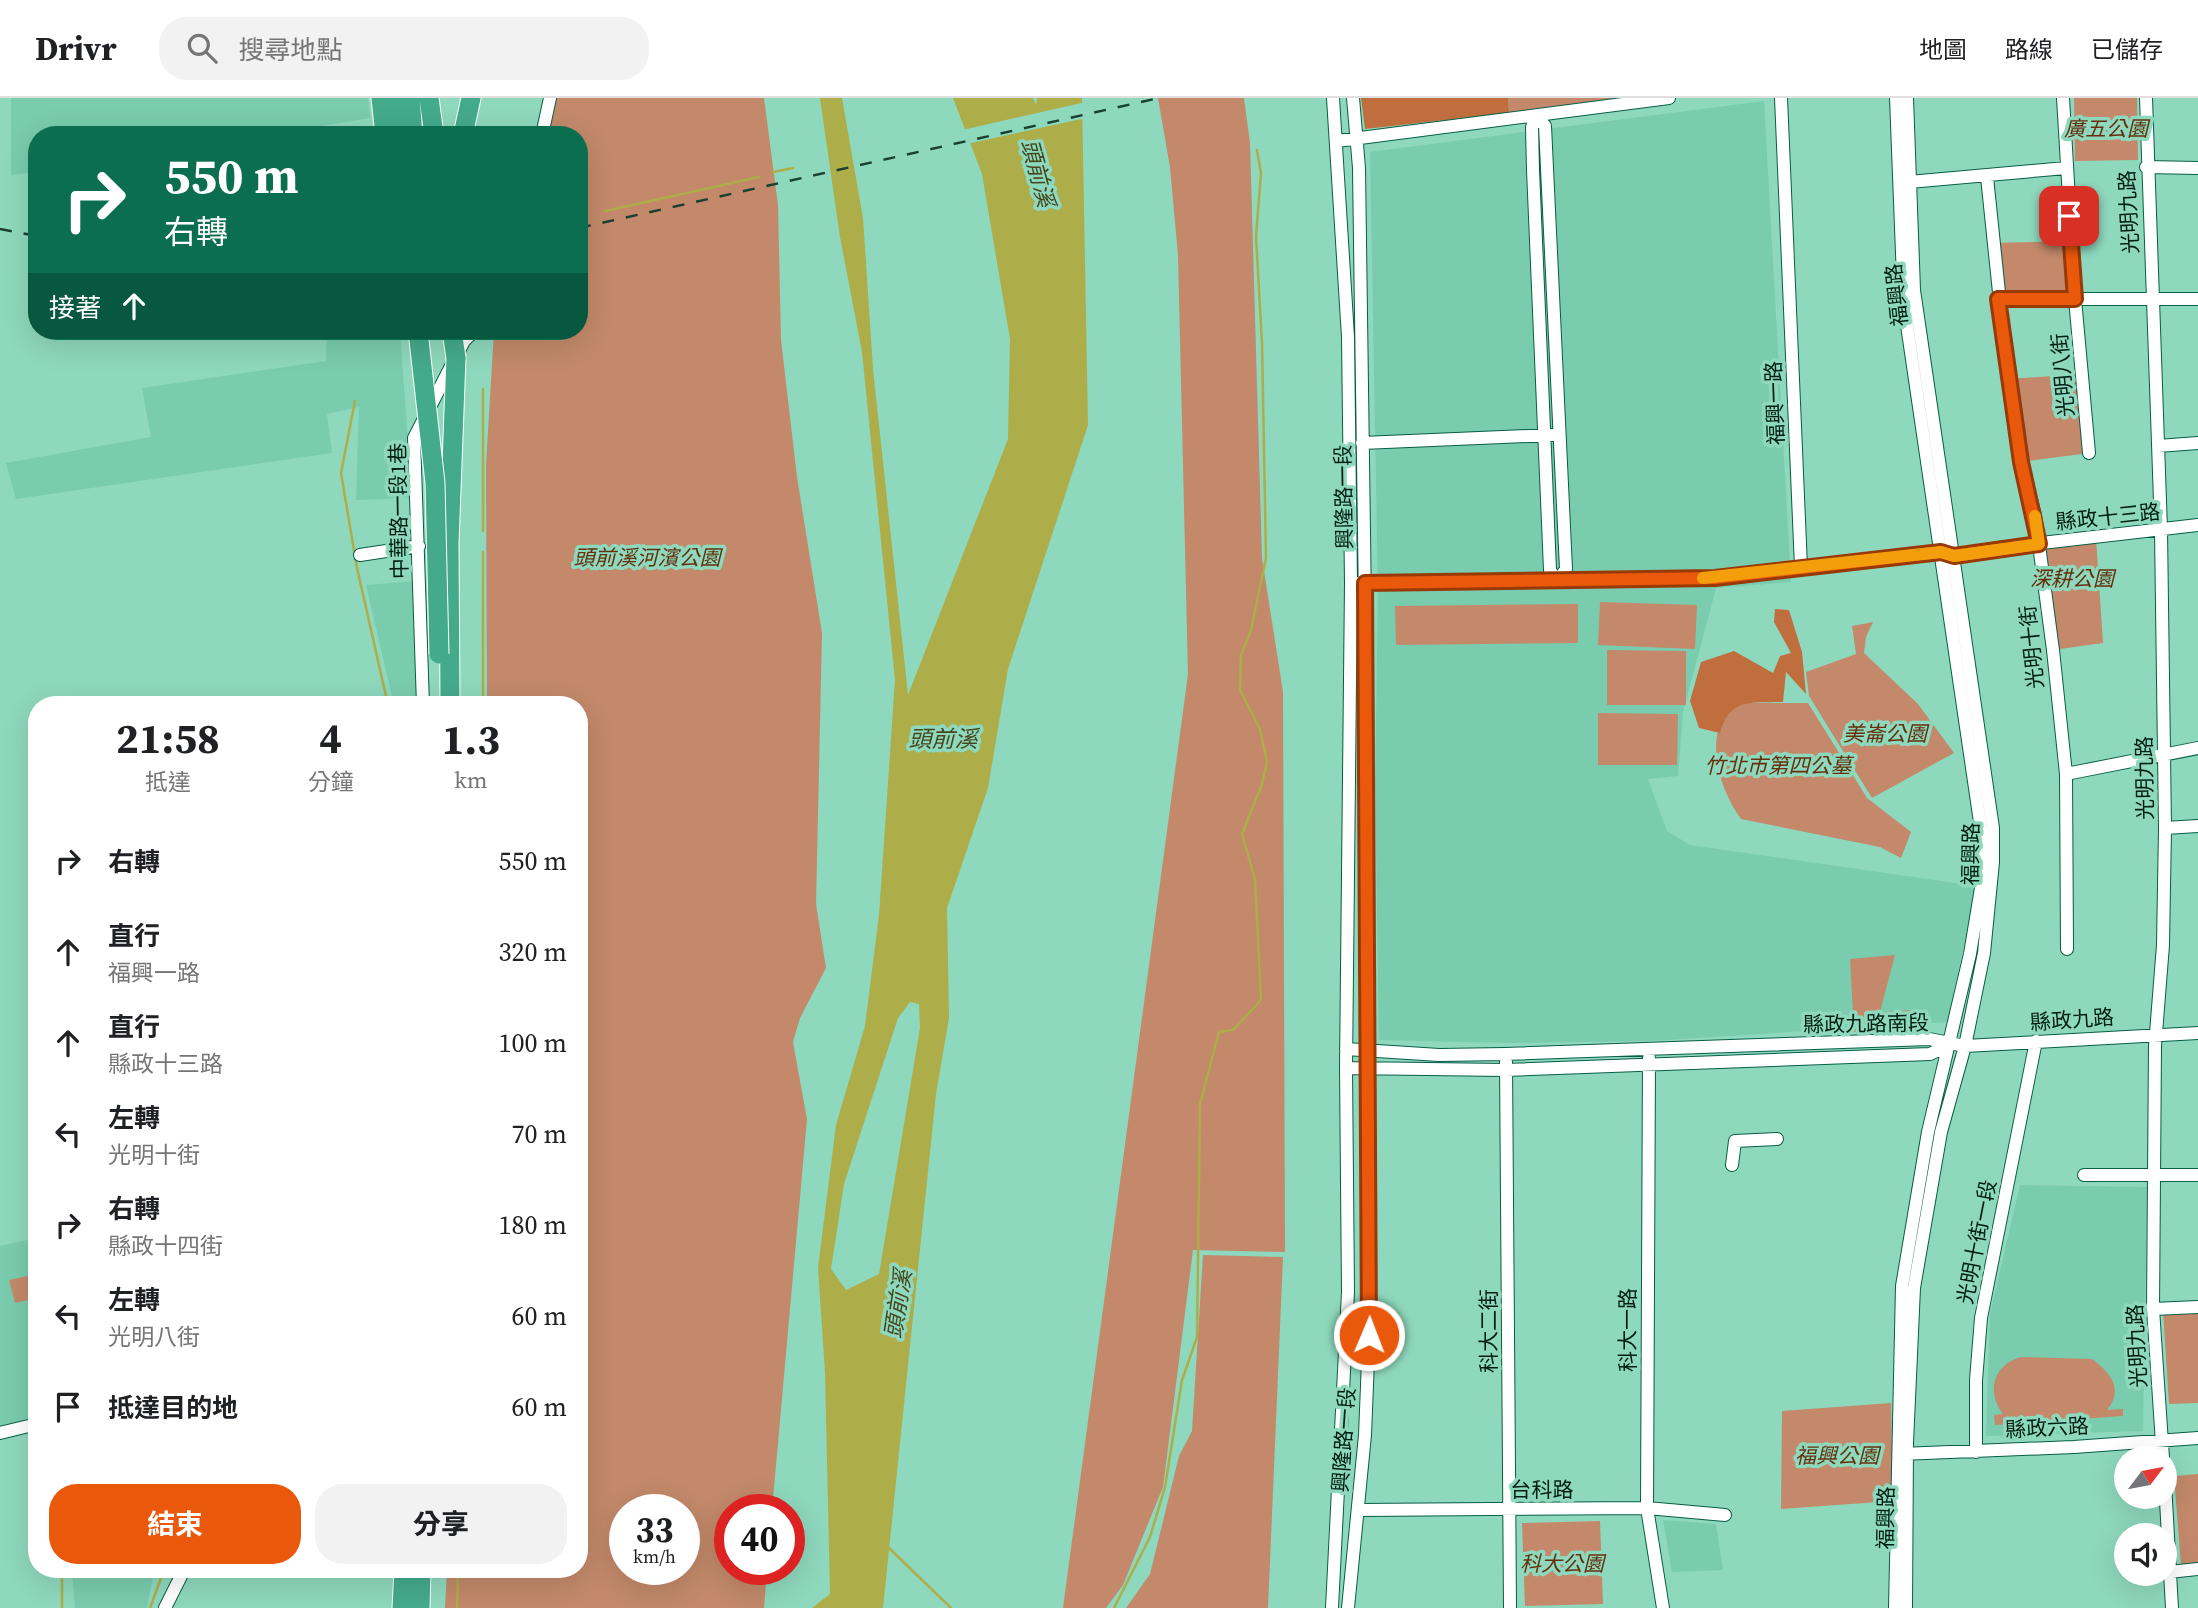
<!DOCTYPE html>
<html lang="zh-TW">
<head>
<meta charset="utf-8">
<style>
  body { margin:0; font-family:"Source Serif 4","Noto Sans TC",serif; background:#f2f2f2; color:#202124; height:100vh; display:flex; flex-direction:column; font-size:26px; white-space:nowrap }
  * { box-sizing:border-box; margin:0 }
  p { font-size:23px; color:#757577 }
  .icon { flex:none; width:38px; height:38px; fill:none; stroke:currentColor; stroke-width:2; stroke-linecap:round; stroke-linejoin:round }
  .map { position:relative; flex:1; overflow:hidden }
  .sheet { position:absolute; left:28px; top:598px; width:560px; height:882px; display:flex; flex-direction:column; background:#fff; border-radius:28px; box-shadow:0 7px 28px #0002 }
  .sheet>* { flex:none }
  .hud { position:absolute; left:28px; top:28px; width:560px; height:214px; border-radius:28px; box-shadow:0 7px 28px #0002; background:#0b6e4f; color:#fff; overflow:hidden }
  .needle { width:46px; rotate:58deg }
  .fabs { position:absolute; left:2114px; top:1348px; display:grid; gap:14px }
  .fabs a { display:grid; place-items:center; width:63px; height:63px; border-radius:50%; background:#fff; box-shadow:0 7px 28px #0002; font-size:35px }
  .speed { position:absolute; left:609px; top:1396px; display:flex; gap:14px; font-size:35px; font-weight:700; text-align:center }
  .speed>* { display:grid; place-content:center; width:91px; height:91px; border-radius:50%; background:#fff; box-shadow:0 7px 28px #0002; line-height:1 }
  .speed small { font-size:18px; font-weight:400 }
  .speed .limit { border:10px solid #d22; background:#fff; color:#111 }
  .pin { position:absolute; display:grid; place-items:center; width:60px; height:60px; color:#fff; margin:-30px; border-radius:14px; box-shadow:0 4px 10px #0006 }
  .me { position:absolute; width:77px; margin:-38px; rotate:1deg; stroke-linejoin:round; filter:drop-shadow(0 0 5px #0008) }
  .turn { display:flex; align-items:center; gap:24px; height:147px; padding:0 21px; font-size:32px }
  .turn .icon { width:91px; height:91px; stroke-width:2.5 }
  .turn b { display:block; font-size:49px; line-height:60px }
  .then { display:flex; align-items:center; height:66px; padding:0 21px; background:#0003; gap:14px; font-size:26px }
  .eta { display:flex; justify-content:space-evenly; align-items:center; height:119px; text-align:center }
  .eta b { font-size:42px; font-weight:700; line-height:49px }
  .action { display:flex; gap:14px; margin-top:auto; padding:14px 21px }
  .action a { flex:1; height:80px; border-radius:28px; background:#ea580c; color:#fff; font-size:28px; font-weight:700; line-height:80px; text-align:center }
  .action a+a { background:#f2f2f2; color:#202124 }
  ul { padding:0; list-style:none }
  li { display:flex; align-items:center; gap:21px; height:91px; padding:0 21px }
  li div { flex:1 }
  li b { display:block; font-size:26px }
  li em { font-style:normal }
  header { display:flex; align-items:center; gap:42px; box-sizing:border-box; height:98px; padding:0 35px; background:#fff; border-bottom:2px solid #e0e0e0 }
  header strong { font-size:33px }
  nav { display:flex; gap:38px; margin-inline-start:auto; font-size:24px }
  .search { width:490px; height:63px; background:#f2f2f2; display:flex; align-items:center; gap:18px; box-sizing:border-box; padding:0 24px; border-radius:28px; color:#757577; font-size:26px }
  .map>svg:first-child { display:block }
  .built { fill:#7accaf }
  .green { fill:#c3896a; fill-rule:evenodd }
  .forest { fill:#c06e3e }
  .water { fill:#adad4a; fill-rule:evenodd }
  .pier { fill:#8ed8bd }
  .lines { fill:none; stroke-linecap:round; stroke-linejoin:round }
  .stream { stroke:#adad4a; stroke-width:2.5 }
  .minor-casing { stroke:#075e47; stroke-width:14 }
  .highway-casing { stroke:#fff; stroke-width:21 }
  .minor { stroke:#fff; stroke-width:12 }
  .highway { stroke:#44ab8a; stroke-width:19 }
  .rail { stroke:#1a4032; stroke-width:2.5; stroke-dasharray:12 12; stroke-linecap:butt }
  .highway-bridge-casing { stroke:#fff; stroke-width:21; stroke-linecap:butt }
  .highway-bridge { stroke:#44ab8a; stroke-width:19 }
  .route-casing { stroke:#983908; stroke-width:18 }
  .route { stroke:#ea580c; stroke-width:12 }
  .slow { stroke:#f59e0b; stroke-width:12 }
  .labels { text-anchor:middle; stroke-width:7; stroke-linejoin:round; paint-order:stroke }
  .park-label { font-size:21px; font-style:italic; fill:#662f0b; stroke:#8ed8bd }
  .street-label { font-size:21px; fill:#001e14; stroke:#8ed8bd }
  .water-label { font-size:23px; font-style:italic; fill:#47471e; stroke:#8ed8bd }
</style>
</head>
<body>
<header>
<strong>Drivr</strong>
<div class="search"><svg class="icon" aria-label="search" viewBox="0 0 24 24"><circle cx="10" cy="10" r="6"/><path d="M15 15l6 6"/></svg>搜尋地點</div>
<nav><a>地圖</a><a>路線</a><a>已儲存</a></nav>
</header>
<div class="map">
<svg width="2198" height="1510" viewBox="0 0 2198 1510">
  <rect width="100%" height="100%" fill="#8ed8bd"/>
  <path class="built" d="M11,0H368L370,20L316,29L317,37H37V74L11,77Z
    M1764,3L1791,484L1716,490L1683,614L1678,678L1648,681L1667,733L1690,747L1976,788L1948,924L1650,943L1509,945L1379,942L1375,684L1378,497L1370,54Z
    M327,233H400L412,400L356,402L359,309L327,316L332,355L16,401L6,365L151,339L142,290L326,263Z
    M417,483L419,607H394L366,487Z
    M2020,1087L2147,1089L2143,1333L1986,1338L1990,1216Z
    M37,1140V1319L0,1328V1148Z
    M1663,1422L1716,1426L1723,1472L1672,1474Z
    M72,1472H154L147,1510H75Z"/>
  <path class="green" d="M554,0H764L778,107L781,242L797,379L822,535L816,806L826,870L800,920L793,944L807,1021L772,1412H730V1472H767L764,1510H445L447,1472H579V607H487L486,367L494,233H579V37H548ZM625,1412H684V1472H625Z
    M1158,0H1244L1250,45L1262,460L1283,594L1285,1154L1193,1152L1163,1389L1123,1487L1106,1510H1063L1188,576L1178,157L1170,69Z
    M1508,0H1617L1509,15Z
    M2074,0H2137L2138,62L2075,63Z
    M2071,143L2075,201H1998L1991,145Z
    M2082,276L2089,355L2021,364L2008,281Z
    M2096,440L2103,545L2053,552L2039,446Z
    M1600,504L1697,507L1695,551L1598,547Z
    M1578,506V545L1396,547L1395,508Z
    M1873,524L1866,539L1864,555L1918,606L1954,655L1872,700L1809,598L1806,574L1856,556L1852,528Z
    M1607,552L1686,553V607H1607Z
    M1742,605H1808L1867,700L1911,734L1901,760L1880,749L1741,721C1722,695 1705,648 1725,618C1728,613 1737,608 1742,605Z
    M1598,615L1678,616L1677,667H1598Z
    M1895,857L1880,914L1915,912L1913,931L1854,934L1850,861Z
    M1203,1157L1283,1159L1268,1510H1126L1150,1476L1179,1358L1192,1333Z
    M37,1176V1200L15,1205L9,1182Z
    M2198,1212V1305L2169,1306L2163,1213Z
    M2021,1259L2092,1261C2111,1275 2124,1291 2107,1312L2123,1311V1318L1995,1327L1994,1317L2003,1316C1986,1294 1993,1267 2021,1259Z
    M1891,1305L1893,1403L1781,1411L1782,1313Z
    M2198,1376V1465L2181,1467L2174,1378Z
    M1600,1423L1603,1506L1525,1508L1522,1425Z"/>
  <path class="forest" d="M1361,0H1508L1509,15L1365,31Z
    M1775,511L1789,512L1802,554L1806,596L1786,574L1783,604C1751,605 1730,599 1720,635L1699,630L1690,603L1701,564L1734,553L1773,575L1780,558L1791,555L1774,524Z"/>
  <path class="water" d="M820,0H842L863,120L873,271L908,597L1008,341L1010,241L982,76L953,0H1033L1036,7L1037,0H1082L1088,327L1008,571L988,690L947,810L949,920L936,996L883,1510H812L830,1496L825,1274L818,1170L836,1027L865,928L879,817L895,582L862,254L840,139ZM910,904L919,906L920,930L879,1176L846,1192L831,1171L844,1086L898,920Z"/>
  <path class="pier" d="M1086,4V20L967,46L962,32Z"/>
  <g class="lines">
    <path class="stream" d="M773,74L793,70
      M605,113L759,79
      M483,291V433
      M355,303L341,375L357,470L388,607
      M483,603V454
      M888,1449L951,1510
      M62,1472V1510
      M150,1510L164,1472
      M457,1510L458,1472
      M1114,1510L1150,1439L1165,1389L1182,1282L1197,1239L1200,1006L1219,934L1233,932L1261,902L1255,781L1242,736L1262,686L1267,664L1260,631L1240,592L1241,557L1251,532L1266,460L1262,245L1256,138L1261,75L1257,52"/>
    <g class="minor-casing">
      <path id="minor" d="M1781,0L1801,469
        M2063,0L2075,201L2089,355
        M2146,0L2161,432L2165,730L2163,847L2155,948L2153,1211L2163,1360
        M1537,19L1545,28L1566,471L1557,484
        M1537,19L1532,29L1533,72L1550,472L1557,484
        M542,37L550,0
        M1337,43L1669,0
        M2146,69L2198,70
        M1987,79L2008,281L2021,364L2035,417L2053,552L2066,676L2067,851
        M1909,84L2066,70
        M1998,201H2198
        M1362,345L1552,337
        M2158,348L2198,345
        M360,457L419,448
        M1359,485L1715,480L1941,454L1954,458L1998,450L2198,427
        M423,607L414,340L464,243L474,233
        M2066,676L2198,650
        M2165,730L2198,728
        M1346,951L1439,957L1506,956L1929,941L1965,948L2198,935
        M1649,960L1647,1410L1663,1510
        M1506,964L1510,1510
        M1346,970L1506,972L1930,956L1949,947
        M1732,1067L1735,1043L1777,1041
        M2084,1077H2198
        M2153,1211L2198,1209
        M0,1335L37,1326
        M1976,1354V1282L1981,1220L2036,943
        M1901,1356L2074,1349L2198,1340
        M2165,1385L2172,1510
        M1359,1412L1647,1410L1725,1417
        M2169,1474L2198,1471
        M165,1510L184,1472
        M1332,1510L1348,1194L1346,970L1351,485L1348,239L1333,0
        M1348,1510L1365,1337L1370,1212L1365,508L1359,70L1353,0
        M1895,1510L1902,1188L1928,1034L1970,856L1981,790V731L1904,207L1896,0
        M1906,1510L1907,1345L1914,1190L1941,1034L1965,948L1984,855L1993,764V730L1914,192L1907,0"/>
    </g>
    <g class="highway-casing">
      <path id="highway" d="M381,0L385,37
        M396,0L399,37
        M410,0L413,37
        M429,0L434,37
        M463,37L471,0
        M450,607L449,445L456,260
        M402,1510L404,1472
        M420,1510L421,1472"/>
    </g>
    <use href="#minor" class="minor"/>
    <use href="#highway" class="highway"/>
    <path class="rail" d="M579,130L1159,0
      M0,131L37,138"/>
    <g class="highway-bridge-casing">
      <path id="highway-bridge" d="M418,233L435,385L439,556
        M452,233L456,260"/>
    </g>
    <use href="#highway-bridge" class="highway-bridge"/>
  </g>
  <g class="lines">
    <g class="route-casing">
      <path id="route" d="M1369,1237L1365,485L1715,480L1941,454L1954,458L2039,446L2021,364L1998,201H2075L2069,118"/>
    </g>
    <use href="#route" class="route"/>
    <path class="slow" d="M1703,480L1941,454L1954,458L2039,446L2035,418"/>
  </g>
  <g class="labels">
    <g class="park-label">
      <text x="2106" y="38">廣五公園</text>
      <text x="647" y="467">頭前溪河濱公園</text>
      <text x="2072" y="488">深耕公園</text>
      <text x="1885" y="643">美崙公園</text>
      <text x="1778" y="675">竹北市第四公墓</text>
      <text x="1837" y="1365">福興公園</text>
      <text x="1562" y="1473">科大公園</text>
    </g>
    <g class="street-label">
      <text transform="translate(2129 114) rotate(-93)" y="7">光明九路</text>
      <text transform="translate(1897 197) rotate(-96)" y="7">福興路</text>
      <text transform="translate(2063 277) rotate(-95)" y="7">光明八街</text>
      <text transform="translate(1775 305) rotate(-92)" y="7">福興一路</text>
      <text transform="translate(1344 399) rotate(-91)" y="7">興隆路一段</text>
      <text transform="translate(399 413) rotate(-91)" y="7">中華路一段1巷</text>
      <text transform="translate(2108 419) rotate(-6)" y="7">縣政十三路</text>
      <text transform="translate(2032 549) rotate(-96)" y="7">光明十街</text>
      <text transform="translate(2145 680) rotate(-91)" y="7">光明九路</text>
      <text transform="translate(1971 756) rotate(-89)" y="7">福興路</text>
      <text transform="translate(2072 922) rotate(-4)" y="7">縣政九路</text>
      <text transform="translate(1866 926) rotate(-1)" y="7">縣政九路南段</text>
      <text transform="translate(1977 1144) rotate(-79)" y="7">光明十街一段</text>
      <text transform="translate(1628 1232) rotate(-90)" y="7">科大一路</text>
      <text transform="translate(1489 1233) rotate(-90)" y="7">科大二街</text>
      <text transform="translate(2137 1248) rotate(-93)" y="7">光明九路</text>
      <text transform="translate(2047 1330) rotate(-3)" y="7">縣政六路</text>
      <text transform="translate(1344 1342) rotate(-86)" y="7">興隆路一段</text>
      <text x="1542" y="1399">台科路</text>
      <text transform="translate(1886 1420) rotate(-89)" y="7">福興路</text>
    </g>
    <g class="water-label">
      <text transform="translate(1038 75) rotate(75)" y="8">頭前溪</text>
      <text x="943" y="649">頭前溪</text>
      <text transform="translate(898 1206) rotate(-81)" y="8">頭前溪</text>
    </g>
  </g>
</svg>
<div class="fabs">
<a><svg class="needle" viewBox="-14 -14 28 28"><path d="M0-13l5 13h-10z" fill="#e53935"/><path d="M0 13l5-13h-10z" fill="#757577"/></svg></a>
<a><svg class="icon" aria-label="sound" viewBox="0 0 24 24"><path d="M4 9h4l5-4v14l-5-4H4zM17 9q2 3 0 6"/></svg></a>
</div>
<div class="speed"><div>33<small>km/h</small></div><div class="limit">40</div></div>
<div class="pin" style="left:2069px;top:118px;background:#d93025"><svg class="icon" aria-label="arrive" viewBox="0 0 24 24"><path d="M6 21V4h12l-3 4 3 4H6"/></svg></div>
<svg class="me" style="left:1369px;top:1237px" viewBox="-20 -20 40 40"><circle r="17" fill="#ea580c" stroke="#fff" stroke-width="3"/><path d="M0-11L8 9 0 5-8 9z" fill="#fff"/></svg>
<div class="hud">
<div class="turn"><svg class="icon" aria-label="right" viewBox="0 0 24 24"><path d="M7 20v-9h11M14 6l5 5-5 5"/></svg><div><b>550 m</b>右轉</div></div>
<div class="then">接著<svg class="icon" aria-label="ahead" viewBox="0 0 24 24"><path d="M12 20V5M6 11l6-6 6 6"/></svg></div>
</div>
<section class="sheet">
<div class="eta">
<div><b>21:58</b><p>抵達</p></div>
<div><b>4</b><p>分鐘</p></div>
<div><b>1.3</b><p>km</p></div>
</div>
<ul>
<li><svg class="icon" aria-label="right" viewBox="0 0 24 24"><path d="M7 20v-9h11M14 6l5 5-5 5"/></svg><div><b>右轉</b></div><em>550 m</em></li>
<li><svg class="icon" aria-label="ahead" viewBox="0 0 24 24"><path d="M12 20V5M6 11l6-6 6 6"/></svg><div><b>直行</b><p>福興一路</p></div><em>320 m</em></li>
<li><svg class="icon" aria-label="ahead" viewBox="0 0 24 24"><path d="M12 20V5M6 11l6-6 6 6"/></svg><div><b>直行</b><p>縣政十三路</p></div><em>100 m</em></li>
<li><svg class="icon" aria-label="left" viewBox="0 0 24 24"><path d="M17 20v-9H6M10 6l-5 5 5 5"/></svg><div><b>左轉</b><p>光明十街</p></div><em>70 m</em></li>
<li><svg class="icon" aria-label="right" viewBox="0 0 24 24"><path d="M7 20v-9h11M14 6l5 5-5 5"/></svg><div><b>右轉</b><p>縣政十四街</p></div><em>180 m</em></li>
<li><svg class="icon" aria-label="left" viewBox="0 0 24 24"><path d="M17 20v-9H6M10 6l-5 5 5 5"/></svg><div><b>左轉</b><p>光明八街</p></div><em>60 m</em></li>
<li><svg class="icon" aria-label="arrive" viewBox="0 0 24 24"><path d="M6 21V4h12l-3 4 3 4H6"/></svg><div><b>抵達目的地</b></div><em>60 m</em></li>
</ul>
<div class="action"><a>結束</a><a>分享</a></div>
</section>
</div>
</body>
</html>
